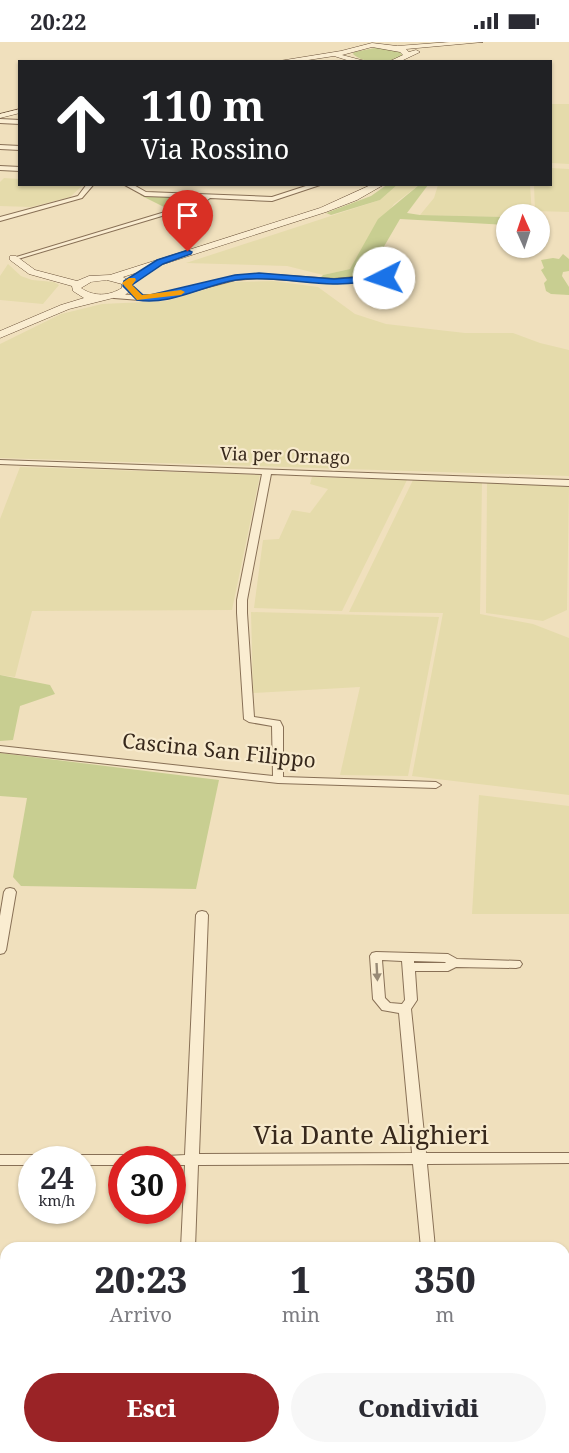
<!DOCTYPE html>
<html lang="it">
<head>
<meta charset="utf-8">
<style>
  body { margin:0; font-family:"Noto Serif",serif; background:#f7f7f7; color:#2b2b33; height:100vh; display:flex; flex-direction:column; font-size:22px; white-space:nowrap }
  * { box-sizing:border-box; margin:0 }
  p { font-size:20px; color:#7c7c81 }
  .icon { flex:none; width:33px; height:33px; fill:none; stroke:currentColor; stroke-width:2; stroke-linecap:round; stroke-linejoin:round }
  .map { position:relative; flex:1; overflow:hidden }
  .sheet { position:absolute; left:0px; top:1200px; width:570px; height:212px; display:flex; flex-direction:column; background:#fff; border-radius:18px 18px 0 0; box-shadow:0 2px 4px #0004 }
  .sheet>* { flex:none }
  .hud { position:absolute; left:18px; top:18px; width:534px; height:126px; border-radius:0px; box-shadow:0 2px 4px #0004; background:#202124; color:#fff; overflow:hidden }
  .needle { width:39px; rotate:357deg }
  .fabs { position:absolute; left:496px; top:162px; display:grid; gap:12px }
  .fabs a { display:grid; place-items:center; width:54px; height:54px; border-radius:50%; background:#fff; box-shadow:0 2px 4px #0004; font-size:30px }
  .speed { position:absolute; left:18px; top:1104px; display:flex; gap:12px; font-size:30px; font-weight:700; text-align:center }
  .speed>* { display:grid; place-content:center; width:78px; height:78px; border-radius:50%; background:#fff; box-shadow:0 2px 4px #0004; line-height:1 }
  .speed small { font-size:15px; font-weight:400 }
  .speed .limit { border:9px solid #d22; background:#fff; color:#111 }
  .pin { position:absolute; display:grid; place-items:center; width:51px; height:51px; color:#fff; margin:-62px -26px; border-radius:50% 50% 50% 0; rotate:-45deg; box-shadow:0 0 6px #0007 }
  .pin .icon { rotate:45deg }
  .me { position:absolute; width:66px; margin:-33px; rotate:266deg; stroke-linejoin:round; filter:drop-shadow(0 0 4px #0008) }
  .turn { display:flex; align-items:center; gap:21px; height:126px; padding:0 24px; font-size:27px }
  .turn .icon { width:78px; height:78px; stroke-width:2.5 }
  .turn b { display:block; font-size:42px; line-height:51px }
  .eta { display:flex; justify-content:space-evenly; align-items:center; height:102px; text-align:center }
  .eta b { font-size:36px; font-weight:800; line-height:42px }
  .cta { display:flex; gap:12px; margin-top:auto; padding:12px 24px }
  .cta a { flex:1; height:69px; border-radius:36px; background:#9a2326; color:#fff; font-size:24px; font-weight:800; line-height:69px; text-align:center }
  .cta a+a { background:#f7f7f7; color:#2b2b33 }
  .status { display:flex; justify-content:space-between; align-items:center; height:42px; padding:0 30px; background:#fff; direction:ltr }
  .status svg { height:16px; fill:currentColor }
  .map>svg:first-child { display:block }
  .farmland { fill:#e5dbab }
  .green { fill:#c8ce91 }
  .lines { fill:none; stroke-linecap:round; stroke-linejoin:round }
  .street-casing { stroke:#887056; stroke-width:2 }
  .secondary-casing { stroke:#6a5139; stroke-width:1 }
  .street { fill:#faedd1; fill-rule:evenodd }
  .secondary { fill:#faedd1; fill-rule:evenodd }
  .oneway { fill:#988a76 }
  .route { fill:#1a73e8; stroke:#114b97; stroke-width:1.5 }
  .slow { fill:#f59e0b }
  .labels { text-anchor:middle; stroke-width:4.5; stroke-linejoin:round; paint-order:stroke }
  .far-street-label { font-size:18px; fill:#37281b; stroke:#f7eacd }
  .street-label { font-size:21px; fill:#37281b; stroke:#f7eacd }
  .near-street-label { font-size:26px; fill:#37281b; stroke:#f7eacd }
</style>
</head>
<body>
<div class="status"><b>20:22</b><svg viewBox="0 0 49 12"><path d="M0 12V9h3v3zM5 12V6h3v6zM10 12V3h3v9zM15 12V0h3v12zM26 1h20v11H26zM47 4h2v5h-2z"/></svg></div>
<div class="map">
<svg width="569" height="1411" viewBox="0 0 569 1411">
  <rect width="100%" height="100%" fill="#f0e0bd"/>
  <path class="farmland" d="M550,62H569V122L551,121Z
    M551,126L569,127V170L535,169L534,143L550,142Z
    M4,136L19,137L20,142L83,143L70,155L31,165L0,164V140Z
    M397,143H419L394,162L350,227L323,233L287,224L186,221L380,158Z
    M438,143H530L532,172H507V175L420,173L434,156Z
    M8,222L21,234L32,238L54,240L59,243L43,262L0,258V234Z
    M273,239L318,245L355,272L386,282L465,291H513L540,301L569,308V434L0,416V302L61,272L102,262L167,259L230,240Z
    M20,425L260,433L232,568L32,569L15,635L0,633V477Z
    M312,435L407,438L342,569L254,566L263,498L279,497L292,468L310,471L328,447L310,442Z
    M413,438L482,440L480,572L533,582L569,596V753L412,734L443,571L349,570Z
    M487,441L569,444L567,568L543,579L486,571Z
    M251,570L439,575L408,734L340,733L360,645L253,651Z
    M479,753L569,764V872H472Z"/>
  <path class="green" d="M380,5L400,9L403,13C390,22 365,23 353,12L354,10Z
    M388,142L397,143L380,158L331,173L326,171L371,154Z
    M419,143H428L407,171L420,173L507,175V183L400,177L379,213L381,223L379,227L361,236H320L323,233L350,227L378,177Z
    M140,153L190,155L197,159L168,167Z
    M563,212L569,217V229L563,230L562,234L569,245V253L551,252L546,249L544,241L547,238L541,228L544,226L541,218L553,216L559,217Z
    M0,633L50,643L55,652L20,664L13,698L0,699Z
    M0,711L219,738L196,847L21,844L13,835L27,756L0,754Z
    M206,1406H545L546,1411H206Z"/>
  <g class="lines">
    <g class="street-casing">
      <path id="street" d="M0,77L20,78V82L0,81Z
        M0,103L20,104V108L0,107Z
        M0,124L20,125V129L0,128Z
        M87,142H94L82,156L0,179V175L78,154Z
        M123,142H132L146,150L272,155L312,142H323L272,159L210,156L202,162L18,217L13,216L198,160L202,156L145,154Z
        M394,226L401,228L406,233L394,239L382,237L334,241L259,236L235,238L167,256L140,258L114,256L111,254L114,252L133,253L125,245L128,243L142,254L167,252L235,234L259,232L334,237L379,233L380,229ZM385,231H394L399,232L393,235L385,234Z
        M0,418L569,438V444L271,432L247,558V571L254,675L280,679L283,685V735L436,740L441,743L436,746L278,741L0,710V704L273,734L272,684L249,680L244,677L237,571V558L262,432L0,422Z
        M10,846L14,847L16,850L6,908L4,911L0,912V874L4,850L6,847Z
        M202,869L206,870L208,873L199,1112L412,1111L399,971L382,968L373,957L370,914L372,911L376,910L448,912L457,917L520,919L522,922L520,925L516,926L456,925L448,929H415L417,958L411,967L426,1111H569V1121L427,1122L435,1206H421L413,1122L198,1123L195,1206H181L185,1123H172V1118H165L167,1114L185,1113L196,873L198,870ZM382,918L402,919L405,958L402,962L390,961L385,956ZM414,919L445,920L446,921H414Z
        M0,1113H32L37,1114L39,1118H32V1123H0Z
        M82,1113H122L127,1114L129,1118H122V1123H82V1118H75L77,1114Z
        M173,1406H189L188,1411H172Z"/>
    </g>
    <g class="secondary-casing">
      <path id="secondary" d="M450,0H483L406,7L409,10L416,8L420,10L399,20H388L403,13L400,10L372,5L342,13L369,20H353L334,14L295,20H273L341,9L372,1L397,4Z
        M20,67V71L0,76V72Z
        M373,142H385L357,158L326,170L123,235L132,241V247L125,253L69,267L0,296V289L61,263L84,256L73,249L72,244L29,232L10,218V214H16L35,228L77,239L89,234L110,233L320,166ZM107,238L122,242V246C109,254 94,255 81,246L91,240Z"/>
    </g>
    <use href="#street" class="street"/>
    <use href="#secondary" class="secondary"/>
  </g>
  <defs><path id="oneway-solid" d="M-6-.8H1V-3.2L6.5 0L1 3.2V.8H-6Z" transform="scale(1.5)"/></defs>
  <use class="oneway" href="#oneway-solid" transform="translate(377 930) rotate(87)"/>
  <path class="route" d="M188,208L192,210L191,212L163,222L132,243L143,253H150L235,233L259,231L334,237L384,233L389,236L384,238C367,240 350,242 333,242C301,241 269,234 236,238C204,243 170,264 137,258L123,244L124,239L157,218Z"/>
  <path class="slow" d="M129,236H135L136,238L132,243L142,253L181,248L185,250L181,253L137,258L122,241Z"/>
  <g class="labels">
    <g class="far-street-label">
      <text transform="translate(285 414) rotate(2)" y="6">Via per Ornago</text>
    </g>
    <g class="street-label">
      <text transform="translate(219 709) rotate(6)" y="7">Cascina San Filippo</text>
    </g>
    <g class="near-street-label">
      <text x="371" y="1102">Via Dante Alighieri</text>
    </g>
  </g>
</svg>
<div class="fabs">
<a><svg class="needle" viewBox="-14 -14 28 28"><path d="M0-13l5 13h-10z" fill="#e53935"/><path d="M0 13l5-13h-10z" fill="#7c7c81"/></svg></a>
</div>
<div class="speed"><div>24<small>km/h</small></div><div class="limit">30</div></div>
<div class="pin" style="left:188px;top:210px;background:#d93025"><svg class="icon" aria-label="arrive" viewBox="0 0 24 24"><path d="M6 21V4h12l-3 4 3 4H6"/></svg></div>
<svg class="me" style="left:384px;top:236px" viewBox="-20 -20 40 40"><circle r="19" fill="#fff"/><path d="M0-13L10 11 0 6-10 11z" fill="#1a73e8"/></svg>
<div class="hud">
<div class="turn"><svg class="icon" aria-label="ahead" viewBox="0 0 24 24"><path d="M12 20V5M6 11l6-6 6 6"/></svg><div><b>110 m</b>Via Rossino</div></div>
</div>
<section class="sheet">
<div class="eta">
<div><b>20:23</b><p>Arrivo</p></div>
<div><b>1</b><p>min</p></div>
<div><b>350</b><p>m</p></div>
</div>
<div class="cta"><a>Esci</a><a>Condividi</a></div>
</section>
</div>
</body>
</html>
